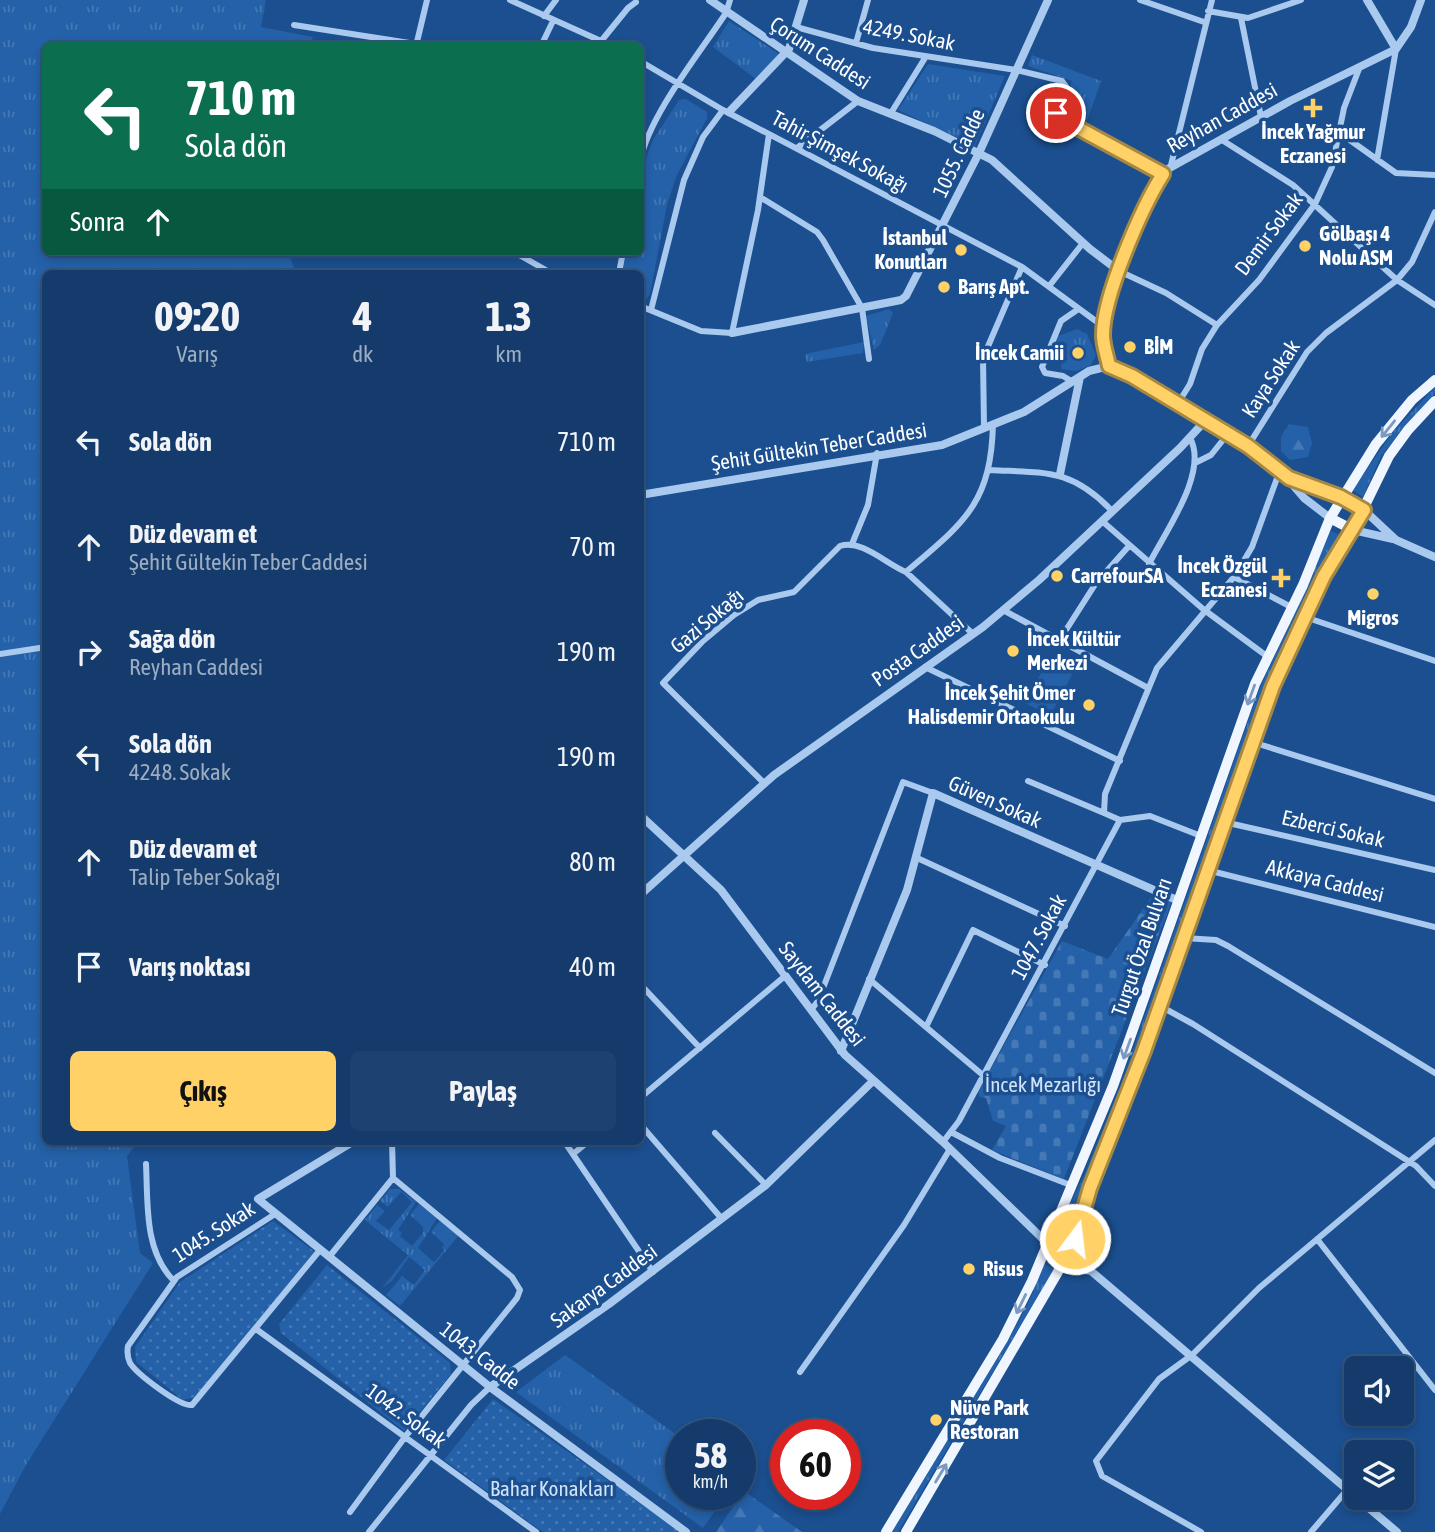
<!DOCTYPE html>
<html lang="tr">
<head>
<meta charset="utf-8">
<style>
  body { margin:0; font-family:"Asap Condensed",sans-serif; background:#1d4271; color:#f1f3f6; height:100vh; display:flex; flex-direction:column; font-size:26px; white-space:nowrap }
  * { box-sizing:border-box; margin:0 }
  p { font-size:23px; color:#9dadc1 }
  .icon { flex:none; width:38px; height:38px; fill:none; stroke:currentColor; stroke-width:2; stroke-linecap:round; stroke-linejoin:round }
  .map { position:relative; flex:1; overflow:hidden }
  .side { position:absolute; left:42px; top:270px; width:602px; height:875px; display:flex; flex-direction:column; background:#143b6b; border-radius:10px; box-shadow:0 4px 10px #0003,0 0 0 2px #33557e }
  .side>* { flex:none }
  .top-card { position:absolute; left:42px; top:42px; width:602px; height:214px; border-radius:10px; box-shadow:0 4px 10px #0003,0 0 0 2px #33557e; background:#0b6e4f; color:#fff; overflow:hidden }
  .buttons { position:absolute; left:1344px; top:1356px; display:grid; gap:14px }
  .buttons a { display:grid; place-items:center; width:70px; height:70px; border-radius:10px; background:#143b6b; box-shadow:0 4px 10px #0003,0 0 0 2px #33557e; font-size:35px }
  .speed { position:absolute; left:665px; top:1419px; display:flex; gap:14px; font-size:35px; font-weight:700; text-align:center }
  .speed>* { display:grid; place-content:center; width:91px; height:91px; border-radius:50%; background:#143b6b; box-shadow:0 4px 10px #0003,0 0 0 2px #33557e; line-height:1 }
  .speed small { font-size:18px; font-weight:400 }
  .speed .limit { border:10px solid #d22; background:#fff; color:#111 }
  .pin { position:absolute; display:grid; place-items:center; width:60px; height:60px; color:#fff; margin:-30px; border:4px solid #fff; border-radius:50%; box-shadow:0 2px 7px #0007 }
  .me { position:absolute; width:77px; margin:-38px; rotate:15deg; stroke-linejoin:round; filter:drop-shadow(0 0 5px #0008) }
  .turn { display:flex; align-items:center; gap:24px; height:147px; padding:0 28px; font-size:32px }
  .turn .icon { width:91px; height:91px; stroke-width:2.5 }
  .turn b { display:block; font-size:49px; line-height:60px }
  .then { display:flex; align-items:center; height:66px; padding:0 28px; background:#0003; gap:14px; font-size:26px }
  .eta { display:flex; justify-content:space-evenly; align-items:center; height:119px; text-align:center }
  .eta b { font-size:42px; font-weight:700; line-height:49px }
  .button { display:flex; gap:14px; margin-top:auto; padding:14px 28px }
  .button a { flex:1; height:80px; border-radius:10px; background:#ffd166; color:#111; font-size:28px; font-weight:700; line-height:80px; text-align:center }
  .button a+a { background:#1d4271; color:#f1f3f6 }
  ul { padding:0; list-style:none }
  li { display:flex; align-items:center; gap:21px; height:105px; padding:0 28px }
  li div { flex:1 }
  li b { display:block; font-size:26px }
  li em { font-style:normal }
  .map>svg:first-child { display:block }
  .grass { fill:url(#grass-tufts) }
  .forest { fill:url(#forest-firs) }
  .cemetery { fill:url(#cemetery-stones) }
  .garden { fill:url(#garden-dots) }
  .pitch { fill:#2461a8 }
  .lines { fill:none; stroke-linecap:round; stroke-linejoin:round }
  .minor { stroke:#a9c9ee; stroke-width:6 }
  .tertiary { stroke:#a9c9ee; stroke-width:8 }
  .primary { stroke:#f0f6ff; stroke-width:10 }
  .oneway { stroke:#7b9ac1 }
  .route-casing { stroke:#a68842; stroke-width:18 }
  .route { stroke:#ffd166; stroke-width:12 }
  .poi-dot { fill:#ffd166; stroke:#1b4f8f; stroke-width:2.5 }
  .labels { text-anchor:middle; stroke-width:7; stroke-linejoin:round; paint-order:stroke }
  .street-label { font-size:21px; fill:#fff; stroke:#1b4f8f }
  .poi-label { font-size:21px; font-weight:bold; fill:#fff; stroke:#1b4f8f; text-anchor:start }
  .park-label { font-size:21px; fill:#cfe3fa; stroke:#1b4f8f }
</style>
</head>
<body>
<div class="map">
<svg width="1435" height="1532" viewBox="0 0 1435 1532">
  <defs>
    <pattern id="grass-tufts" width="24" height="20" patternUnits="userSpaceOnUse" patternTransform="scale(1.75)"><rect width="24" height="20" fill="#2461a8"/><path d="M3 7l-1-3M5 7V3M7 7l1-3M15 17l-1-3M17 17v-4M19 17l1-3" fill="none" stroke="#4579b5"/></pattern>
    <pattern id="forest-firs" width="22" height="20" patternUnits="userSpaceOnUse" patternTransform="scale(1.75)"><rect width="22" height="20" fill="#2461a8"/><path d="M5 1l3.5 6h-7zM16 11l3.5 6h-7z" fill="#4579b5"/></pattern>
    <pattern id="cemetery-stones" width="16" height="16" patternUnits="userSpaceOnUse" patternTransform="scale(1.75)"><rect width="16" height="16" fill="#2461a8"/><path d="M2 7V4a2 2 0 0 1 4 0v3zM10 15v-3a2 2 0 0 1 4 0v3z" fill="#4579b5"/></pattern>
    <pattern id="garden-dots" width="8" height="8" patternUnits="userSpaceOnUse" patternTransform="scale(1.75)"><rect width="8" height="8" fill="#2461a8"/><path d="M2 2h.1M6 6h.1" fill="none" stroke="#4579b5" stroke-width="1.8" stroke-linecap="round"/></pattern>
  </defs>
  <rect width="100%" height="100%" fill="#1b4f8f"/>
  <path class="grass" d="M0,0H266L261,27L313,37L310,45L46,46V252H288L296,273H46V1141H139L127,1156L140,1253L153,1263L26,1465L0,1514Z
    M729,21L779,54L756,79L713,47Z
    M1032,55L1101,81L1086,124L1061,114L1072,81L1028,66Z
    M928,64L1005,76L975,146L898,110Z
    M686,99L707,112V118L676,177L667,205L650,294L646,300L641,299L640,273H622L627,252H640L641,187L647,156L653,140L679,100Z
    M889,309L893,313L880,345L874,350L866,316Z
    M1077,329L1087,334L1096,355L1091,365L1077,371L1061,369L1062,356L1055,355L1056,337Z
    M864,342L863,353L807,362L805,354Z
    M1435,387V393L1381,456L1363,497L1352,490L1393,432Z
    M1331,531L1342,536L1315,582L1257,707L1135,1059L1082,1194L1072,1227L1061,1222L1083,1178L1122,1081L1259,690Z
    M390,1189H399L416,1202L398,1230L402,1233L400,1236L412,1246L423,1233V1227L410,1215L419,1204L437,1218L418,1248L434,1262L444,1250L442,1248L444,1244L431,1232L440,1221L459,1235L400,1306L386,1295L402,1276L414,1285L425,1270L409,1257L392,1281L382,1288L408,1255L365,1220L377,1205L385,1211L376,1221L389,1230L412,1202L401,1192L388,1207L380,1201Z
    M1043,1263L1054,1269L898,1532H892L1012,1334L1033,1293Z
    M565,1355L681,1438V1494L726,1495L703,1528L516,1392Z"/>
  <path class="forest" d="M1289,424L1308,427L1312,443L1308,457L1290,460L1281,451V437Z
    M744,1491L802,1532H716Z"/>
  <path class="cemetery" d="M1152,896L1172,901L1064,1179L992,1150L1006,1126L993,1121L986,1098L980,1097L978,1092L1062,941L1108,959Z"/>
  <path class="garden" d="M273,1221L315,1252L195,1397L183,1400L136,1362L135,1347L180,1282Z
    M327,1265L450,1363L451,1374L404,1431L281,1333L279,1324Z
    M493,1399L677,1529L678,1532H543L444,1460Z"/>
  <path class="pitch" d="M1048,660L1073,673L1050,716L1025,703Z"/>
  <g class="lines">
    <path class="minor" d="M510,0L612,46
      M1140,0L1204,22
      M1208,11L1248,18L1301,0
      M544,16L556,0
      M1241,18L1261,117
      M294,25L416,44
      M796,27L873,48L1016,70L1062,81L1067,88L1056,116L1163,174
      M602,40L628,8L636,2
      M856,43L868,0
      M416,46L427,0
      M541,46L553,21
      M640,61L723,110L1022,267L1104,327
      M891,113L925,58
      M1340,133L1396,173L1435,175
      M1222,140L1293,185L1397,280L1435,305
      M797,148L858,101
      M1377,160L1396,49
      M640,161C650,114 699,54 726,13L730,0
      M1171,165L1212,0
      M760,197L817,232L823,240L862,308L869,359
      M514,252L551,273
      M1119,271L1166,293L1217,325
      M619,273L623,252
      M1050,285L1083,243
      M640,306L701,331L732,333L758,210L769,134
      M651,310L684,180L703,137L723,110
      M1073,382L1063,376L1045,373L1042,367L1061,321L1077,310
      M1177,405L1190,384L1202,349L1217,325L1259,280L1315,204L1332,167L1344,108L1359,69
      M984,427L983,358L1022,267
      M1248,446L1307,352L1326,333L1397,280L1412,262L1435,212
      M1197,462L1211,455L1227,435
      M990,470C1045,473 1071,468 1112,511
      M1102,521L1203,609L1268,657
      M852,544L868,505L877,453
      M1149,564C1165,532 1209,472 1190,438
      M906,572L972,633
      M1234,577L1252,547L1280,470
      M1003,610L1148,688
      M1305,617L1435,661
      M1059,641L1096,583L1129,546
      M0,654L46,647
      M925,667L1120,761
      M1252,742L1435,799
      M1028,781L1104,813
      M764,783L663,683L703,641L734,615L758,600L794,592L840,546C862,539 886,564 906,572C963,523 991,505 993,424
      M1120,820L1104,813L1105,794L1157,668L1234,577L1293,608
      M1224,822L1435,870
      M915,857L1065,926
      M1207,870L1435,927
      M1184,938L1216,940L1228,946L1435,1073
      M869,979L984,1076
      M640,984L700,1048
      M1160,1006L1193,1024L1416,1166L1435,1186
      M811,1010L818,1001L903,782L933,793
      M926,1027L973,930L1045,965
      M640,1098L785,976
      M640,1124L722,1219
      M951,1132L1000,1158L1073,1186
      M715,1133L766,1185
      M564,1141L653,1272
      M943,1142L959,1121L1120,820L1150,816L1201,836
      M573,1154L589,1141
      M146,1164C148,1204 144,1250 173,1280
      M275,1214L177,1277L128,1346C127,1352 127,1357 130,1363C137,1374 180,1407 192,1405L320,1250
      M1317,1239L1435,1390
      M329,1257L393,1178L392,1141
      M256,1329L536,1532
      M800,1372L904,1225L950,1149
      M350,1512L405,1437L517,1298L520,1290L512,1277L393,1178
      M369,1532L471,1405L490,1387
      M1201,1532L1102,1476L1096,1461L1159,1379L1192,1355L1259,1288L1435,1140
      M1311,1532L1347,1490"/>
    <path class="tertiary" d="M710,0L858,101L934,131L992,160L1090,249L1119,271
      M1367,0L1396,49
      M729,112L789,49L804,0
      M732,333L901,300L906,296L979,153L1048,0
      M1109,366L1103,333L1111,296L1137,224L1166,170L1290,101L1396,49L1411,27L1421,0
      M1060,474L1080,377
      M1289,478L1341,497
      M640,495L942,445L1024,412L1089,371L1109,366L1132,376L1248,446L1280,470L1304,498L1330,518
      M1364,510L1396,540L1435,557
      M1353,530L1393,539
      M640,815L721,890L845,1055L943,1142L1047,1243
      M640,895L774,775L983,627L1039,580L1180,448L1204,422
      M841,1051L907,890L933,793L1179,901
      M354,1141L258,1199L490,1387L686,1532
      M1075,1239L1081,1258L1091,1271L1356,1497
      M1064,1265L1091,1271
      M490,1387L609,1304L766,1185L873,1081
      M1357,1498L1397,1532"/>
    <path class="primary" d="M1341,497L1364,510
      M1330,518L1353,530
      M1047 1247a12 12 0 1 1 24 0a12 12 0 1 1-24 0Z
      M886,1532L1003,1339L1032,1281L1113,1086L1255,684L1303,585L1330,518L1376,444L1412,400L1435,380
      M906,1532L1069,1253L1090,1188L1144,1051L1273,686L1324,576L1353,530L1389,456L1408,430L1435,401"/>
  </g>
  <defs><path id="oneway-shaft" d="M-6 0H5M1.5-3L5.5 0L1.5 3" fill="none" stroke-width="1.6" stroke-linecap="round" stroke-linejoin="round" transform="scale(1.75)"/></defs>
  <g class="oneway">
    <use href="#oneway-shaft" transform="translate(1388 429) rotate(129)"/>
    <use href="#oneway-shaft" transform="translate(1251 695) rotate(110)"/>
    <use href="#oneway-shaft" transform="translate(1127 1049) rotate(110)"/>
    <use href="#oneway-shaft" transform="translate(1021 1304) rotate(116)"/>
    <use href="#oneway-shaft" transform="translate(941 1473) rotate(-59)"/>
  </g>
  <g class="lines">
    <g class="route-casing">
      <path id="route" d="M1056,113V116L1163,174C1142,207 1103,296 1103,335C1103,345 1107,356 1109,366L1132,376L1248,446L1289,478L1341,497L1364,510L1324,576L1273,686L1144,1051L1090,1188L1075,1239"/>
    </g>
    <use href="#route" class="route"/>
  </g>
  <g class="poi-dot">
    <path d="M1309.5 97.5h7v7h7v7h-7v7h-7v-7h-7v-7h7z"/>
    <circle cx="1305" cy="246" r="7"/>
    <circle cx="961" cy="250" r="7"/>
    <circle cx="944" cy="287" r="7"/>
    <circle cx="1130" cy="347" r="7"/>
    <circle cx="1078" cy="353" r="7"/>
    <circle cx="1057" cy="576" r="7"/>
    <path d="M1277.5 567.5h7v7h7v7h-7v7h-7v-7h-7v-7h7z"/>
    <circle cx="1373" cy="594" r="7"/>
    <circle cx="1013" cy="651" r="7"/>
    <circle cx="1089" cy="705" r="7"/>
    <circle cx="969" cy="1269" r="7"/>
    <circle cx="936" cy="1420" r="7"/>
  </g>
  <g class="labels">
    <g class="street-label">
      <text transform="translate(909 35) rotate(11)" y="7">4249. Sokak</text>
      <text transform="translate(820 53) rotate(33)" y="7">Çorum Caddesi</text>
      <text transform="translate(1222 118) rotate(-29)" y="7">Reyhan Caddesi</text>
      <text transform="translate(840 152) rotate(28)" y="7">Tahir Şimşek Sokağı</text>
      <text transform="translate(959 153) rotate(-65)" y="7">1055. Cadde</text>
      <text transform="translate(1269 234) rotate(-53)" y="7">Demir Sokak</text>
      <text transform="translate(1271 379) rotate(-57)" y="7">Kaya Sokak</text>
      <text transform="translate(819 447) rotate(-9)" y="7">Şehit Gültekin Teber Caddesi</text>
      <text transform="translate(707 621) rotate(-40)" y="7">Gazi Sokağı</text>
      <text transform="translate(918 651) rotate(-35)" y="7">Posta Caddesi</text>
      <text transform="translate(995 802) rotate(24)" y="7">Güven Sokak</text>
      <text transform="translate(1333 829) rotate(13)" y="7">Ezberci Sokak</text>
      <text transform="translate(1325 881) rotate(14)" y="7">Akkaya Caddesi</text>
      <text transform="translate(1039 937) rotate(-62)" y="7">1047. Sokak</text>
      <text transform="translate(1142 947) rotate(-71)" y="7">Turgut Özal Bulvarı</text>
      <text transform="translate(822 994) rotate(52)" y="7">Saydam Caddesi</text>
      <text transform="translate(214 1232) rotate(-33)" y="7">1045. Sokak</text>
      <text transform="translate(604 1286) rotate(-36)" y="7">Sakarya Caddesi</text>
      <text transform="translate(480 1356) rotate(38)" y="7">1043. Cadde</text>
      <text transform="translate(406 1416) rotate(36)" y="7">1042. Sokak</text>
    </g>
    <g class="poi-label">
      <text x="1313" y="139" text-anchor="middle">İncek Yağmur<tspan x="1313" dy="24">Eczanesi</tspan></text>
      <text x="1319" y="241">Gölbaşı 4<tspan x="1319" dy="24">Nolu ASM</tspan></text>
      <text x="947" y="245" text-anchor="end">İstanbul<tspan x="947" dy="24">Konutları</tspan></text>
      <text x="958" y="294">Barış Apt.</text>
      <text x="1144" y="354">BİM</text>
      <text x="1064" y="360" text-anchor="end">İncek Camii</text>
      <text x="1267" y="573" text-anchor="end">İncek Özgül<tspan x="1267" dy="24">Eczanesi</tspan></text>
      <text x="1071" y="583">CarrefourSA</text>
      <text x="1373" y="625" text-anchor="middle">Migros</text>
      <text x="1027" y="646">İncek Kültür<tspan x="1027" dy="24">Merkezi</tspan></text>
      <text x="1075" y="700" text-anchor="end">İncek Şehit Ömer<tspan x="1075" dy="24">Halisdemir Ortaokulu</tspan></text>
      <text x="983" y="1276">Risus</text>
      <text x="950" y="1415">Nüve Park<tspan x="950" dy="24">Restoran</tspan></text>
    </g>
    <g class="park-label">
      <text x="1043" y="1092">İncek Mezarlığı</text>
      <text x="552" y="1496">Bahar Konakları</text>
    </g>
  </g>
</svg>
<div class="buttons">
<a><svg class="icon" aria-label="sound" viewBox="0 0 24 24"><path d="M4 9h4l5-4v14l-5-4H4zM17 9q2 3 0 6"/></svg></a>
<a><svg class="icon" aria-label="layers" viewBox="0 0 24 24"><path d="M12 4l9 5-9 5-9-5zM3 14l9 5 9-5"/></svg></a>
</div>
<div class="speed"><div>58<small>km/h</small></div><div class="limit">60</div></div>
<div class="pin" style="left:1056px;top:113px;background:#d93025"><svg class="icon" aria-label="arrive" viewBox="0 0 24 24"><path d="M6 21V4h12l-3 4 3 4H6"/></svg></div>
<svg class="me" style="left:1075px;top:1239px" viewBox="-20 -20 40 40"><circle r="17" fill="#ffd166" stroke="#fff" stroke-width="3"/><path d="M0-11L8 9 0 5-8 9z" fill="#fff"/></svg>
<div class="top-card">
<div class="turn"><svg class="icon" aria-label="left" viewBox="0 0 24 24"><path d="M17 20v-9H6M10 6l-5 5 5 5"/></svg><div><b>710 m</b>Sola dön</div></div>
<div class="then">Sonra<svg class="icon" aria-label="ahead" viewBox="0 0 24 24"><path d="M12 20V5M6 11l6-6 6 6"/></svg></div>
</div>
<section class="side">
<div class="eta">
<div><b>09:20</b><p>Varış</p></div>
<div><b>4</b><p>dk</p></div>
<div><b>1.3</b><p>km</p></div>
</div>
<ul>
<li><svg class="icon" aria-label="left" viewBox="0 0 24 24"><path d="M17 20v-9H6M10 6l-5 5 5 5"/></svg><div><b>Sola dön</b></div><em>710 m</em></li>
<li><svg class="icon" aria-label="ahead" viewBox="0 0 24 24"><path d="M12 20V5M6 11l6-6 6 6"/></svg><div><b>Düz devam et</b><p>Şehit Gültekin Teber Caddesi</p></div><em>70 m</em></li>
<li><svg class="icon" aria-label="right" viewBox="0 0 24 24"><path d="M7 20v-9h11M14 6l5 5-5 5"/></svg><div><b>Sağa dön</b><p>Reyhan Caddesi</p></div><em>190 m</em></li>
<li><svg class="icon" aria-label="left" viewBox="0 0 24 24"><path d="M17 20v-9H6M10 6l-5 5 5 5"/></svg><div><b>Sola dön</b><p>4248. Sokak</p></div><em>190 m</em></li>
<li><svg class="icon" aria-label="ahead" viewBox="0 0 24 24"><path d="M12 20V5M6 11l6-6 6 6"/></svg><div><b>Düz devam et</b><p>Talip Teber Sokağı</p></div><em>80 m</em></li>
<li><svg class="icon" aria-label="arrive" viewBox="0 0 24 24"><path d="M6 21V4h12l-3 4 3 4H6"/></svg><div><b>Varış noktası</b></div><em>40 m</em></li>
</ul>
<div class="button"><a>Çıkış</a><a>Paylaş</a></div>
</section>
</div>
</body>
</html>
